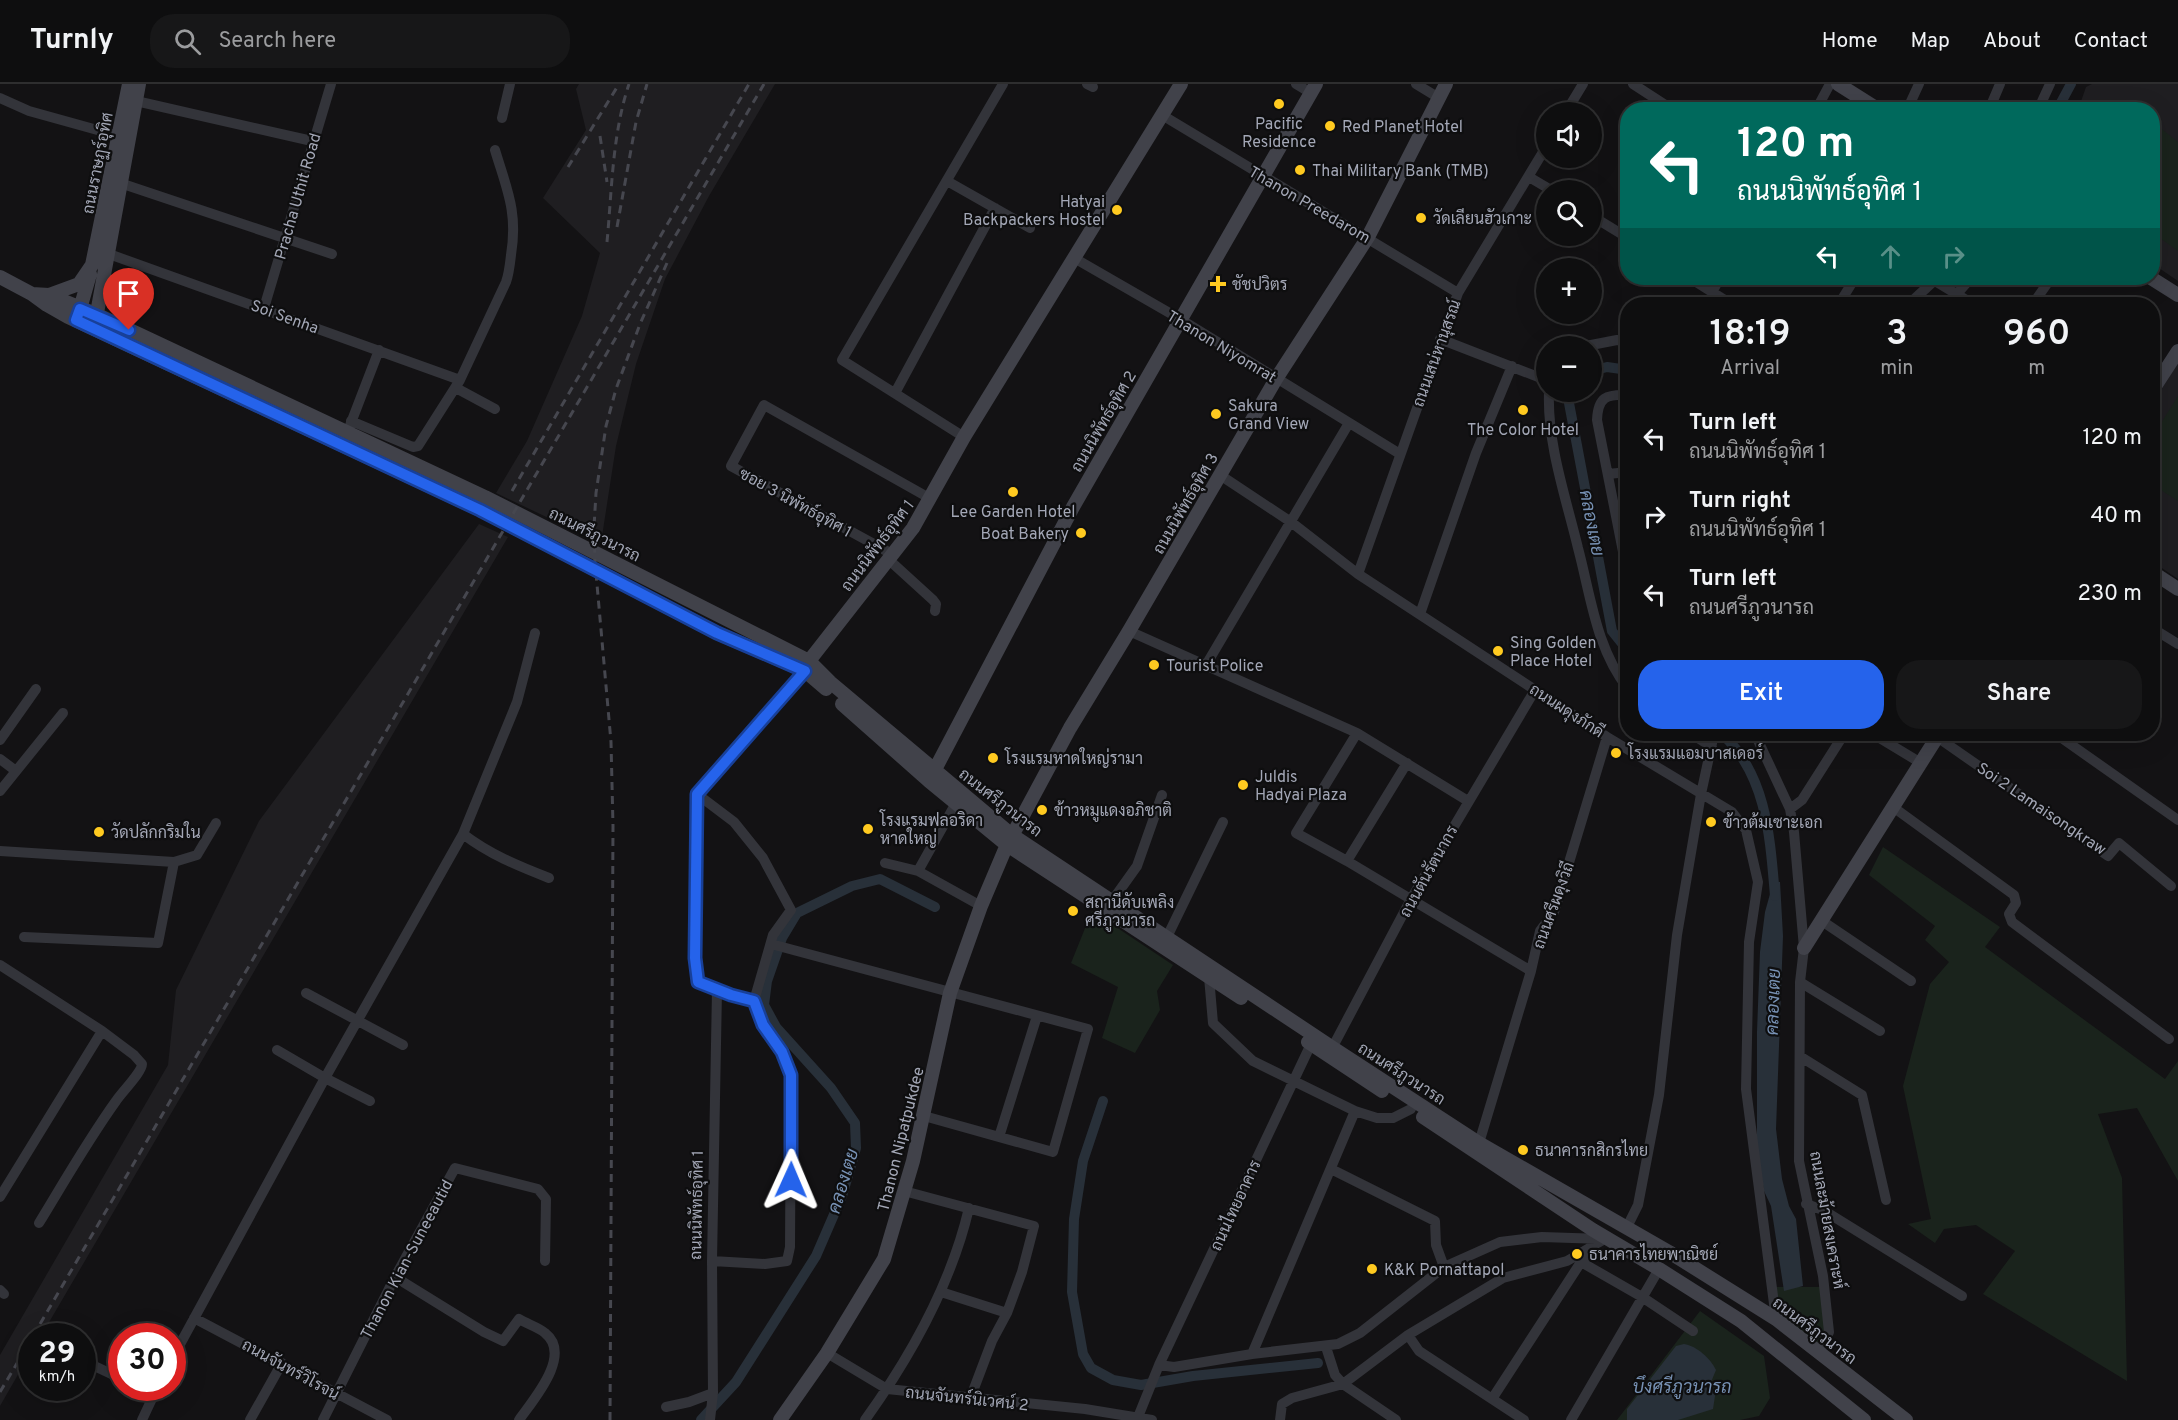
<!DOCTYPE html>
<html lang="en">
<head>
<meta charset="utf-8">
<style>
  body { margin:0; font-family:Overpass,Sarabun,sans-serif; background:#171718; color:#f1f3f6; height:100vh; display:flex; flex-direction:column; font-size:22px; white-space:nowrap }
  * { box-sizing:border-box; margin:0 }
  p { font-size:20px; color:#9b9c9e }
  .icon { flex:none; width:33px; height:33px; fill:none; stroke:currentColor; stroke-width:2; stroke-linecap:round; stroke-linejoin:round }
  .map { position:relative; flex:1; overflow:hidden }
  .drawer { position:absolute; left:1620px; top:213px; width:540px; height:444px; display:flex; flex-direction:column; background:#0e0e0f; border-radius:24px; box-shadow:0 6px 24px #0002,0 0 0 2px #2e2e2f }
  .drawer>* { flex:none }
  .hud { position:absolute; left:1620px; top:18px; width:540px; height:183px; border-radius:24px; box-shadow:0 6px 24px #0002,0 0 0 2px #2e2e2f; background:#00695c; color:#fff; overflow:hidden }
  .controls { position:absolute; left:1536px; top:18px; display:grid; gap:12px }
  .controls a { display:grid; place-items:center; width:66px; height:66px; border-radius:50%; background:#0e0e0f; box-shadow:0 6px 24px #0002,0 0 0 2px #2e2e2f; font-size:30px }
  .speed { position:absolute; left:18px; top:1239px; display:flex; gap:12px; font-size:30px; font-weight:700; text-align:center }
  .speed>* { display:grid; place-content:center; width:78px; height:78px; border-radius:50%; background:#0e0e0f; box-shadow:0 6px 24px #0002,0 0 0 2px #2e2e2f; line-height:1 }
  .speed small { font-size:15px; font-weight:400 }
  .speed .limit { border:9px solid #d22; background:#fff; color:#111 }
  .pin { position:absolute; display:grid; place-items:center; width:51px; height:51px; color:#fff; margin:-62px -26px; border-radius:50% 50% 50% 0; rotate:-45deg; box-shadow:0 0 6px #0007 }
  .pin .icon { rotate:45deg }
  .me { position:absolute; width:66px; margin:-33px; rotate:1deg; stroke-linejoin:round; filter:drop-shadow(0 0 4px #0008) }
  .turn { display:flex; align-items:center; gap:21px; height:126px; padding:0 18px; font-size:27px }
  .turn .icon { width:78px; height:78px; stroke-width:2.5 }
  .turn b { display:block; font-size:42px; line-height:51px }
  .lanes { display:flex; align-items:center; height:57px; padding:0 18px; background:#0003; justify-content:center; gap:30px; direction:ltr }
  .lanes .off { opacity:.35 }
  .eta { display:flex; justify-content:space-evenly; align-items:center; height:102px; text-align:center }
  .eta b { font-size:36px; font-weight:600; line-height:42px }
  .button { display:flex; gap:12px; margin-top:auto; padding:12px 18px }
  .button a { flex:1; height:69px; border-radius:24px; background:#2563eb; color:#fff; font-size:24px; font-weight:600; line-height:69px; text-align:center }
  .button a+a { background:#171718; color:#f1f3f6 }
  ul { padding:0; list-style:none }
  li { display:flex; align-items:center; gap:18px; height:78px; padding:0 18px }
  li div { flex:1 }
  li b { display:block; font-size:22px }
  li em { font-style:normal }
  header { display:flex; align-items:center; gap:36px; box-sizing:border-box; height:84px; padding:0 30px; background:#0e0e0f; border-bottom:2px solid #2e2e2f }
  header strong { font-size:28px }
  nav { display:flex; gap:33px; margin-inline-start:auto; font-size:21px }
  .search { width:420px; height:54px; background:#171718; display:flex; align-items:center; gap:15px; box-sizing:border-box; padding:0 21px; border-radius:24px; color:#9b9c9e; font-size:22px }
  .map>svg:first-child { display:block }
  .built { fill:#1f1e21 }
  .green { fill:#1a231c }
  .water { fill:#283039 }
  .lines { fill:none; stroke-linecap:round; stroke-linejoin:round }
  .canal { stroke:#283039; stroke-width:10 }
  .street { stroke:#33343a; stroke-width:10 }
  .secondary { stroke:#41424a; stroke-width:14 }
  .rail { stroke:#46474f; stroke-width:3; stroke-dasharray:8 6; stroke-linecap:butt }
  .route-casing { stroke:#184099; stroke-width:15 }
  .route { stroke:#2563eb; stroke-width:10 }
  .poi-dot { fill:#ffca20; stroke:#0e0e0f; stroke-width:2 }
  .labels { text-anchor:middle; stroke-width:4.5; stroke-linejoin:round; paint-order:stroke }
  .poi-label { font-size:16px; fill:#a3a7b6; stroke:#0e0e0f; text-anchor:start }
  .street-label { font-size:16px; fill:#a3a7b6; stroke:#0e0e0f }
  .water-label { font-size:18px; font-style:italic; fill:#7791b4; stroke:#0e0e0f }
</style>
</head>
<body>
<header>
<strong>Turnly</strong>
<div class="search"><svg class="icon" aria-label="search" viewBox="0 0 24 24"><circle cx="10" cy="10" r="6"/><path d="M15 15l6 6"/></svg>Search here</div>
<nav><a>Home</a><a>Map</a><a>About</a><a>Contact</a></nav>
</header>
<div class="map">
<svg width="2178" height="1336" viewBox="0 0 2178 1336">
  <rect width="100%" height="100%" fill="#131214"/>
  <path class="built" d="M579,0H775L709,112L665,195L636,280L616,362L601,459L496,409L527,357L582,232L600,169L543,114L586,46L576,5Z
    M2092,0H2178V197L2153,180L2152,26H2078L2086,3Z
    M2178,279V495L2153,478L2152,320Z
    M479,440L508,453L41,1252H32L31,1268L0,1322V1271L168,981L176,906L259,737Z"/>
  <path class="green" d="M2153,38L2178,58V167L2153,149Z
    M2178,312V417L2153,401V352Z
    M1883,763L2000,843L1985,863L2165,995L2178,977V1097L2137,1024L2098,1030L2122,1094L2127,1297L1983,1210L2015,1167L1976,1141L1944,1145L1935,1159L1908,1140L1931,1135L1903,1002L1930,900L1949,878L1925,856L1935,842L1869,791Z
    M1092,827L1173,881L1157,907L1160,926L1135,969L1102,954L1118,903L1071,879Z
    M1776,1203H1820L1826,1247L1817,1264L1776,1235Z
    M1700,1227L1764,1272L1770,1314L1759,1332L1740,1336H1617Z"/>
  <path class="water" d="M1770,798H1780L1783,852L1776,1045L1782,1095L1789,1122L1796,1135L1803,1202L1784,1207L1771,1122L1764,1107L1757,1064V948L1760,868L1765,828L1770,810Z
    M1684,1260C1697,1262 1711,1275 1716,1286L1711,1298L1715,1312L1713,1325L1678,1336H1627V1325L1676,1262Z"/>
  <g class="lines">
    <path class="canal" d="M2057,26L2071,0
      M1592,287L1607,283L1628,286
      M1573,308L1569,319L1612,547L1628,567
      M1722,650C1767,691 1770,754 1775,812
      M1103,1017L1083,1077L1074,1135L1072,1208L1083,1270L1091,1284L1113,1296L1141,1301L1193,1292L1318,1279
      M701,1336L736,1298L816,1172L842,1112L856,1064L855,1039L831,1004L776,943L764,921L767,897L782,854L797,829L852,802L880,795L935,823"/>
    <path class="street" d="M1087,0L1093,3
      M1296,0L1311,9
      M1416,0L1439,14
      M1633,0L1673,26
      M0,14L29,27L119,52
      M136,17L312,57
      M1816,26L1830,0
      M1907,26L1919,0
      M1989,26L2000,0
      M2038,26L2050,0
      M1566,28L1583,0
      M1162,31L1458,209
      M502,34L510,0
      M1529,93L1551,106
      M947,97L1030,144
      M120,99L332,170
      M1592,132L1628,154
      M109,170L460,296
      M1074,174L1180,235L1400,370
      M1690,194L1731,220
      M1930,194L1973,220
      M1712,208L1720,194
      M1839,220L1855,194
      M1909,220L1937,194
      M1948,220L1971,194
      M2033,220L2051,194
      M264,224L331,0
      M1440,255L1546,296
      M1586,262L1617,256L1628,257
      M456,304L495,325
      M1549,308C1547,360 1566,414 1578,464C1591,513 1596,564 1628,605
      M895,309L995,124
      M1628,311C1606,310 1598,313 1597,336L1628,493
      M351,337L413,363L418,362L460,296L506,198C509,190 510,180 511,171C518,128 507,106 495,66
      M349,344L379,266
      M964,353L842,276L1003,0
      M1608,390L1628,388
      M1220,391L1291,438L1358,490L1607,653L1732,728L1746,746L1758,798L1749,858L1746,1005L1776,1235
      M892,470L731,382L764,321L931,415
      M888,475L933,516L936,520L935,527
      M1358,490L1458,209L1546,63
      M1420,530L1476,369L1512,282
      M2152,544L2178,560
      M1129,547L1357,649L1468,717
      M1206,581L1349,339
      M2152,630L2155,631
      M1357,649L1296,749L1347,777L1531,887
      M1692,650L1712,663
      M1755,650L1790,725L1794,748L1804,864L1800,898L1799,1077L1823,1192L1829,1248L1818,1268
      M1873,650L1921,679
      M2056,650L2178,736
      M1937,653L2108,772L2119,759L2171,802
      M0,656L36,605
      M0,675L16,687
      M0,707L63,629
      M697,710L734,738L763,774L791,826L773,851L754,917
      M1893,723L2014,811L2016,819L2009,830L2012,838L2169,955
      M1790,725L1802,716L1844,650
      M463,750C489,770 518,782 549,794
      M0,767L174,778L197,771L216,739
      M1347,777L1407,679
      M885,779L918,787L981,822
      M918,787L956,719
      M1112,817L1137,782L1162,711
      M1822,837L1911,897
      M24,853L158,859L174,778
      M1167,853L1223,738
      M771,860L1088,945L1053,1068L924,1032
      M0,881L102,947L134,971L142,980C142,988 122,1008 116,1017C88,1056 64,1098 39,1139
      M1209,893L1213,939L1253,977L1355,1027L1377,1034H1393L1411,1025
      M1800,898L1880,947
      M306,909L403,961
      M754,917L731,911L697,898L695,874L697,710L805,587
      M277,966L325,994L370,1017
      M1329,970L1411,815L1535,606
      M1801,973L1862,1011L1886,1116
      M999,1053L1037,932
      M1479,1059L1531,887L1540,847L1554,828L1607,653
      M1331,1085L1435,1137L1436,1161L1444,1183
      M904,1107L1034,1142L1022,1188L1007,1229L992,1257L970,1315
      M0,1113L102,947
      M1806,1120L1823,1126L1962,1212
      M1627,1143L1638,1121L1659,1011L1677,851L1701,710L1714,650
      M712,1177L765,1180L787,1177L790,1163L791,991L782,968L763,941L754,917
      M1581,1178L1642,1213L1693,1247
      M395,1193L484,1248L503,1257L519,1235C527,1240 538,1243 545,1249C573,1271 533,1316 519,1336
      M0,1206L4,1210
      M941,1208L1007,1229
      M194,1234L387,1336
      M1408,1251L1419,1267L1524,1336
      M1326,1263L1335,1291L1343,1300L1396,1336
      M827,1269L887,1305L1085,1325L1152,1336
      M1252,1270L1355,1027
      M172,1275L325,994L463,750L517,618L535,549
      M88,1279L122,1295
      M1159,1281L1174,1283L1252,1270L1338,1260L1360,1249L1444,1183L1500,1158L1542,1153L1603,1155
      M140,1304L154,1310
      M1492,1315L1581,1178L1591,1168
      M666,1323L689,1318L713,1309
      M1138,1333L1159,1281L1311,960
      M142,1336L157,1304
      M250,1336L282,1279
      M323,1336L395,1193L455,1084L538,1105L546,1115L545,1177
      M710,1336L713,1309L712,1177L717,906
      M865,1336C911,1272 951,1201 969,1124
      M1280,1336L1282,1320L1292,1314L1343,1300L1408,1251L1503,1194L1567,1177L1603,1156
      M1571,1336L1659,1185"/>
    <path class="secondary" d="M1838,0L1879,26
      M0,193L32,210L47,221L68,233L480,426L717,549L805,587L826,605
      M2151,194L2178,211
      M32,210L49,211L98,231L485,413L809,577L830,598L1012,751L1333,964L1479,1059L1669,1168L1776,1235L1906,1336
      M49,211L79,200L92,181L129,0
      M78,232L90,190
      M95,240L139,0
      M2152,307L2178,267
      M2152,488L2178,505
      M806,585L809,577L913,444L964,353L1181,0
      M842,620L929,697L1007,761L1241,914
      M931,693L1073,423L1316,0
      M1804,864L1939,650
      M1308,958L1382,1007
      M1423,1033L1593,1146L1659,1185L1741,1237L1864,1336
      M780,1336L827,1269L884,1175L913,1077L950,909L981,822L1006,763L1070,644L1129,547L1276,295L1368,153L1446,0"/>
    <path class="rail" d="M600,52L607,98
      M568,83L619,0
      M617,143L636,38L647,0
      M607,158C612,106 612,51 629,0
      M512,407L749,0
      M33,1252L764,0
      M0,1308L32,1254
      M610,1336L613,742L611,658L595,478L594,443L596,409L606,342L616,305L640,240L667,179"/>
  </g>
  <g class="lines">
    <g class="route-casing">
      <path id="route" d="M129,246L80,225L76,236L480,426L717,549L805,587L697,710L695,874L698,898L731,911L754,917L763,941L782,968L791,991V1096"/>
    </g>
    <use href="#route" class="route"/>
  </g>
  <g class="poi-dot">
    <circle cx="1279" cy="20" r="6"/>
    <circle cx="1330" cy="42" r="6"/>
    <circle cx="1300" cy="86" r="6"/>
    <circle cx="1117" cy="126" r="6"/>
    <circle cx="1421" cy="134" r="6"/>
    <path d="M1215 191h6v6h6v6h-6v6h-6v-6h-6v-6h6z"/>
    <circle cx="1523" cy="326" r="6"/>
    <circle cx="1216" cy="330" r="6"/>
    <circle cx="1013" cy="408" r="6"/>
    <circle cx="1081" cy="449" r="6"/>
    <circle cx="1498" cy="567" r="6"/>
    <circle cx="1154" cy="581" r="6"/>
    <circle cx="1616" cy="669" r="6"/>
    <circle cx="993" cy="674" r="6"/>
    <circle cx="1243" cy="701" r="6"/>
    <circle cx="1042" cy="726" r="6"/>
    <circle cx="1711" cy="738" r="6"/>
    <circle cx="868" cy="745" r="6"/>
    <circle cx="99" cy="748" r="6"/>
    <circle cx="1073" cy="827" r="6"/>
    <circle cx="1523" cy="1066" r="6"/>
    <circle cx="1577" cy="1170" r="6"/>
    <circle cx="1372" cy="1185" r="6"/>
  </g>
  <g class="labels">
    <g class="poi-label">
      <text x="1279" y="45" text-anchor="middle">Pacific<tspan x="1279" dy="18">Residence</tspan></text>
      <text x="1342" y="48">Red Planet Hotel</text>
      <text x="1312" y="92">Thai Military Bank (TMB)</text>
      <text x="1105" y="123" text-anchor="end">Hatyai<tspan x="1105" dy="18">Backpackers Hostel</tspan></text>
      <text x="1433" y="140">วัดเลียนฮัวเกาะ</text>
      <text x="1232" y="206">ชัชปวิตร</text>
      <text x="1228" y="327">Sakura<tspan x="1228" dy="18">Grand View</tspan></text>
      <text x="1523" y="351" text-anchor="middle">The Color Hotel</text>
      <text x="1013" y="433" text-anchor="middle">Lee Garden Hotel</text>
      <text x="1069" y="455" text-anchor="end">Boat Bakery</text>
      <text x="1510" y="564">Sing Golden<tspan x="1510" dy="18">Place Hotel</tspan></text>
      <text x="1166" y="587">Tourist Police</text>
      <text x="1628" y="675">โรงแรมแอมบาสเดอร์</text>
      <text x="1005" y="680">โรงแรมหาดใหญ่รามา</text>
      <text x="1255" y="698">Juldis<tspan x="1255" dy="18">Hadyai Plaza</tspan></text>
      <text x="1054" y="732">ข้าวหมูแดงอภิชาติ</text>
      <text x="880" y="742">โรงแรมฟลอริดา<tspan x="880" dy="18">หาดใหญ่</tspan></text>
      <text x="1723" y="744">ข้าวต้มเซาะเอก</text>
      <text x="111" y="754">วัดปลักกริมใน</text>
      <text x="1085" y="824">สถานีดับเพลิง<tspan x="1085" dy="18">ศรีภูวนารถ</tspan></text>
      <text x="1535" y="1072">ธนาคารกสิกรไทย</text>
      <text x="1589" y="1176">ธนาคารไทยพาณิชย์</text>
      <text x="1384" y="1191">K&amp;K Pornattapol</text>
    </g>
    <g class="street-label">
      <text transform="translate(97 79) rotate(-79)" y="6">ถนนราษฏร์อุทิศ</text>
      <text transform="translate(297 112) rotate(-74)" y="6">Pracha Uthit Road</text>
      <text transform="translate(1310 120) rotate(30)" y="6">Thanon Preedarom</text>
      <text transform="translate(285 232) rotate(20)" y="6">Soi Senha</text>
      <text transform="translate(1222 262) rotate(31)" y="6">Thanon Niyomrat</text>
      <text transform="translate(1436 269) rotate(-70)" y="6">ถนนเสน่หานุสรณ์</text>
      <text transform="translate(1103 337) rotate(-60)" y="6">ถนนนิพัทธ์อุทิศ 2</text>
      <text transform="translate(796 418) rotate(29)" y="6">ซอย 3 นิพัทธ์อุทิศ 1</text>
      <text transform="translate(1185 419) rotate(-60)" y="6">ถนนนิพัทธ์อุทิศ 3</text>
      <text transform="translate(595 450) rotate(27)" y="6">ถนนศรีภูวนารถ</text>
      <text transform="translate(877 461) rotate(-53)" y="6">ถนนนิพัทธ์อุทิศ 1</text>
      <text transform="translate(1567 626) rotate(33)" y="6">ถนนผดุงภักดี</text>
      <text transform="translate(1001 718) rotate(38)" y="6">ถนนศรีภูวนารถ</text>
      <text transform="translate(2042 724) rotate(34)" y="6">Soi 2 Lamaisongkraw</text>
      <text transform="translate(1428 787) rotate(-61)" y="6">ถนนตันรัตนากร</text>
      <text transform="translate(1553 821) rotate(-70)" y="6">ถนนศรีผดุงวิถี</text>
      <text transform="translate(1402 989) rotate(33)" y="6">ถนนศรีภูวนารถ</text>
      <text transform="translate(900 1055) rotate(-76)" y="6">Thanon Nipatpukdee</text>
      <text transform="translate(696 1121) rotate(-89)" y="6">ถนนนิพัทธ์อุทิศ 1</text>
      <text transform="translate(1235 1121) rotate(-65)" y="6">ถนนไทยอาคาร</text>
      <text transform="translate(1828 1136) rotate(80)" y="6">ถนนละม้ายสงเคราะห์</text>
      <text transform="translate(406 1175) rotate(-62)" y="6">Thanon Kian-Suneeautid</text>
      <text transform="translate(1815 1246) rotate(37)" y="6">ถนนศรีภูวนารถ</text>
      <text transform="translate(291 1285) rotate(29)" y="6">ถนนจันทร์วิโรจน์</text>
      <text transform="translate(967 1314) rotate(6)" y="6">ถนนจันทร์นิเวศน์ 2</text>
    </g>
    <g class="water-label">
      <text transform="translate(1592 439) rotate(79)" y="6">คลองเตย</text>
      <text transform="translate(1773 918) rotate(-88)" y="6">คลองเตย</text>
      <text transform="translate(843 1097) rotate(-73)" y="6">คลองเตย</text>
      <text x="1682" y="1309">บึงศรีภูวนารถ</text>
    </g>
  </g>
</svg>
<div class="controls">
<a><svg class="icon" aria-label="sound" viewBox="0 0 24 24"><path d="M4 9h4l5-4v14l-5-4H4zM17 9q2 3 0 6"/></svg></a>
<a><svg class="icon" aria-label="search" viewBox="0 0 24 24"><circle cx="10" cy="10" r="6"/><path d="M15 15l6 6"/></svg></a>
<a>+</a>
<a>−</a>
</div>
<div class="speed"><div>29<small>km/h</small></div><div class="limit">30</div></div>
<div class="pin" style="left:129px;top:246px;background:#d93025"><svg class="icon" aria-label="arrive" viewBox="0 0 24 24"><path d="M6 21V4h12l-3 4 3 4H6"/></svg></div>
<svg class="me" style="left:791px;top:1096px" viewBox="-20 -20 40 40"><path d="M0-17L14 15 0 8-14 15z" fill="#2563eb" stroke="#fff" stroke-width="4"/></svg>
<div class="hud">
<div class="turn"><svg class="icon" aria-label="left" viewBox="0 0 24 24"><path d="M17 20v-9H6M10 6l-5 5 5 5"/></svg><div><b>120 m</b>ถนนนิพัทธ์อุทิศ 1</div></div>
<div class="lanes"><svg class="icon" aria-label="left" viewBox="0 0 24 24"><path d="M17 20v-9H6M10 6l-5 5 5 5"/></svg><svg class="icon off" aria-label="ahead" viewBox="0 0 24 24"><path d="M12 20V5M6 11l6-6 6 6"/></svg><svg class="icon off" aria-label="right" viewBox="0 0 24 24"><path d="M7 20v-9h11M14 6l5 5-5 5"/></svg></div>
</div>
<section class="drawer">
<div class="eta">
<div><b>18:19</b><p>Arrival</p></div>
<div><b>3</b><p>min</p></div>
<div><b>960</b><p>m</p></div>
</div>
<ul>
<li><svg class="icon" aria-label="left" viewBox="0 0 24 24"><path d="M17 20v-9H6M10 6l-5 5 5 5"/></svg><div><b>Turn left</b><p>ถนนนิพัทธ์อุทิศ 1</p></div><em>120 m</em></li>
<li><svg class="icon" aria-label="right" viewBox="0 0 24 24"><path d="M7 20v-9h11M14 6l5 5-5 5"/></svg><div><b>Turn right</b><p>ถนนนิพัทธ์อุทิศ 1</p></div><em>40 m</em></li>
<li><svg class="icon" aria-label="left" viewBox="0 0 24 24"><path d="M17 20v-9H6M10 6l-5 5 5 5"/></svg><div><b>Turn left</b><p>ถนนศรีภูวนารถ</p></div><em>230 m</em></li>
</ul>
<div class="button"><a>Exit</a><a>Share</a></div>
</section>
</div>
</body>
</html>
